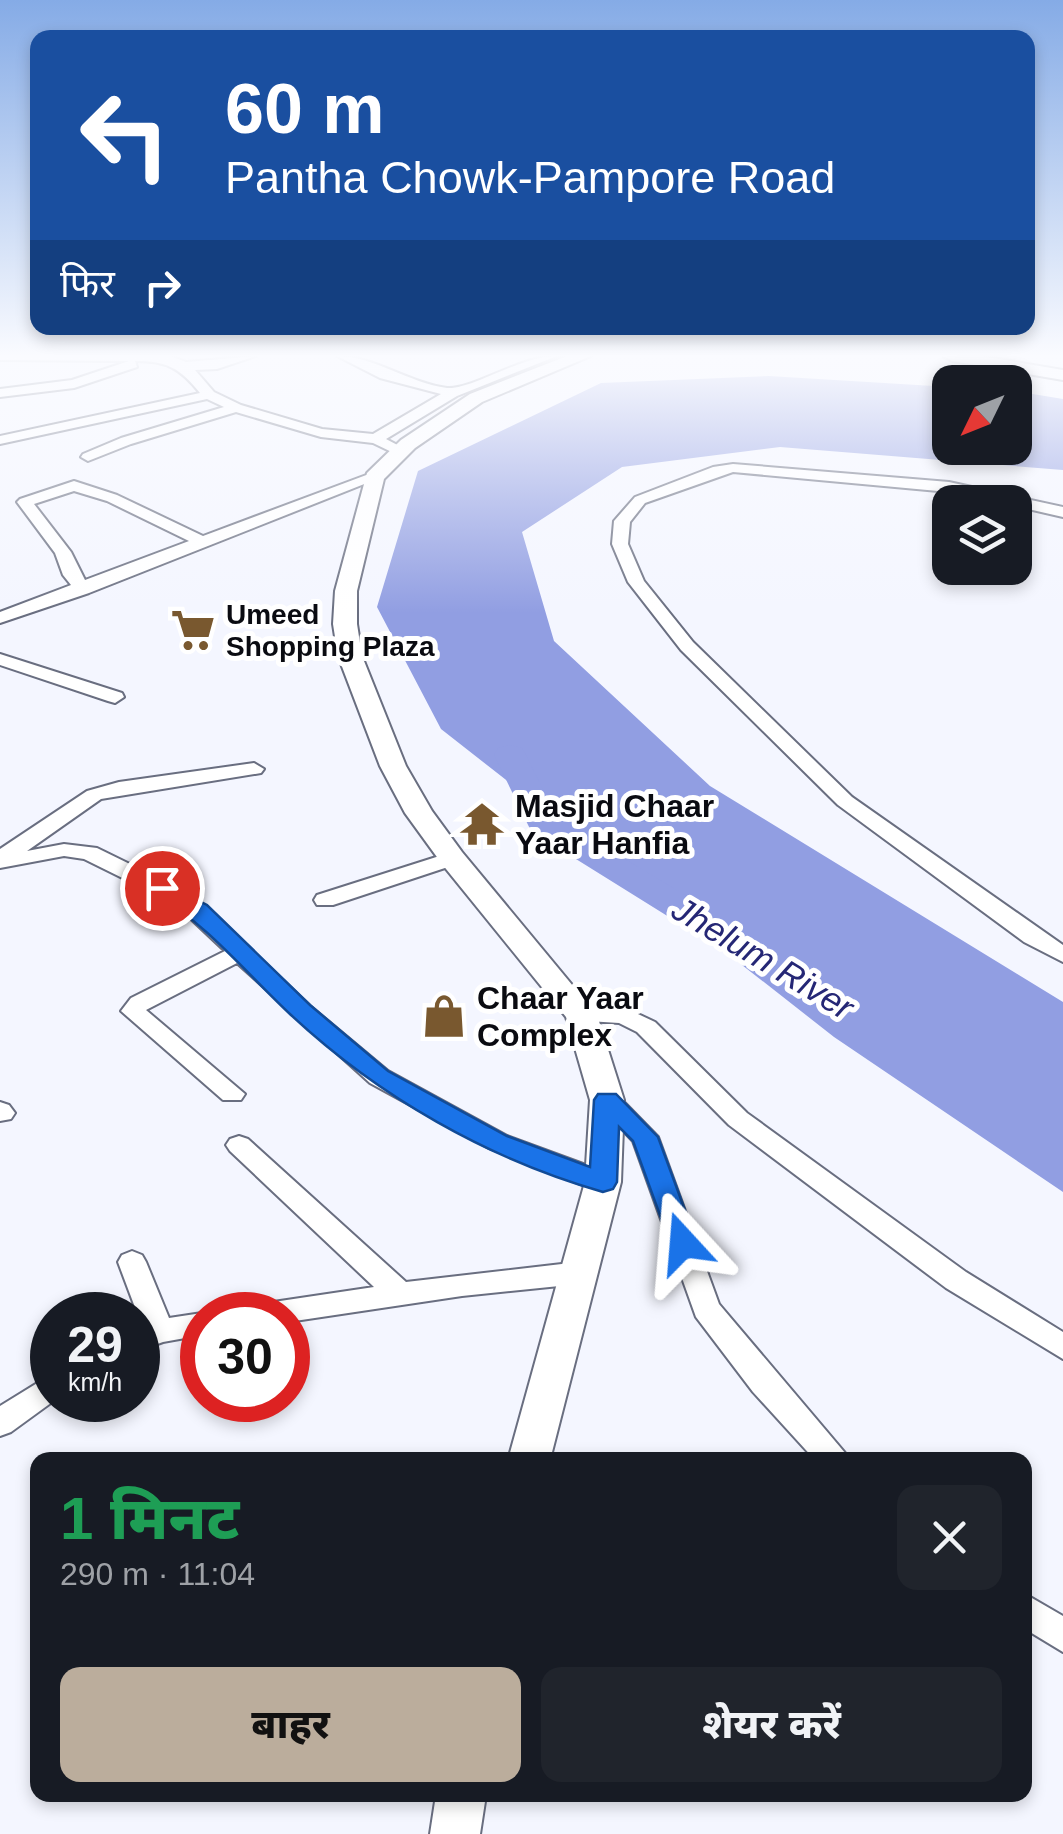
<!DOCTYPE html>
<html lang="hi">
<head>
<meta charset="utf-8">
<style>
  body { margin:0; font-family:Helvetica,"Noto Sans Devanagari",sans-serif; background:#20242c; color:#f1f3f6; height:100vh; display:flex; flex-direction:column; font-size:38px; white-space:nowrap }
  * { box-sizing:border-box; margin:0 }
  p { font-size:32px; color:#9ea1a6 }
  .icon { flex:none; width:55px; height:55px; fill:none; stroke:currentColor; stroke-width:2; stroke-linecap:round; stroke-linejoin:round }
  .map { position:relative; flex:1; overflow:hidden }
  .panel { position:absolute; left:30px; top:1452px; width:1002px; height:350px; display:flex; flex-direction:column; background:#171b24; border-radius:20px; box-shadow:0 5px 15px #0003 }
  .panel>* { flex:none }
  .guide { position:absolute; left:30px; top:30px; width:1005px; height:305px; border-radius:20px; box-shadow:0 5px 15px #0003; background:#1a4fa0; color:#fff; overflow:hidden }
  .needle { width:65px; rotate:227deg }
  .fabs { position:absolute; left:932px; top:365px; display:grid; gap:20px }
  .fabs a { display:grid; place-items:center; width:100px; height:100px; border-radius:20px; background:#171b24; box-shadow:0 5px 15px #0003; font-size:50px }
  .speed { position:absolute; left:30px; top:1292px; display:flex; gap:20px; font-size:50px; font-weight:700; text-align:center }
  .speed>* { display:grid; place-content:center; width:130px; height:130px; border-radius:50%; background:#171b24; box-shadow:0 5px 15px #0003; line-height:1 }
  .speed small { font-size:25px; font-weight:400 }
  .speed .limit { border:15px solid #d22; background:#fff; color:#111 }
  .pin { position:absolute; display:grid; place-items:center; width:85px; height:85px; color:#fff; margin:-42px; border:5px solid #fff; border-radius:50%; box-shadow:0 2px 10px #0007 }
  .me { position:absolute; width:110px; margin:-55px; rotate:341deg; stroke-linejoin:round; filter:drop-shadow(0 0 8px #0008) }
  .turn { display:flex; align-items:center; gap:35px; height:210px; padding:0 30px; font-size:45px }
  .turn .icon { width:130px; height:130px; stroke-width:2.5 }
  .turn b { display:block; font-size:70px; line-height:85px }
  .then { display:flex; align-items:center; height:95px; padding:0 30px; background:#0003; gap:20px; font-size:38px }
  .round { display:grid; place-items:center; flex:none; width:105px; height:105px; border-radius:20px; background:#20242c }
  .headline { display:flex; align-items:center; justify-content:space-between; height:170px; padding:0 30px }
  h1 { font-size:60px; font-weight:800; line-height:75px; color:#1e9e55 }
  .primary-button { display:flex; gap:20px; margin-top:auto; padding:20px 30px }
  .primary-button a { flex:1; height:115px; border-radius:20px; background:#bbad9c; color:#111; font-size:40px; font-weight:800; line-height:115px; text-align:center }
  .primary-button a+a { background:#20242c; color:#f1f3f6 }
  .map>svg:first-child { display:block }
  .water { fill:#919ee2 }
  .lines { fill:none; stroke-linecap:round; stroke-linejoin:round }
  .river { fill:#919ee2; fill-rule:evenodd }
  .minor-casing { stroke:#696e80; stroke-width:4 }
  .major-casing { stroke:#696e80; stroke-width:4 }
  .minor { fill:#fff; fill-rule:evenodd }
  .major { fill:#fff; fill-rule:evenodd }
  .route { fill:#1a73e8; stroke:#114b97; stroke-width:2.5 }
  .labels { text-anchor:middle; stroke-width:10; stroke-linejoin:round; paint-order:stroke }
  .far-poi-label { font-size:28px; font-weight:bold; fill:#0a0b11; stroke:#fff; text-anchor:start }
  .poi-label { font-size:32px; font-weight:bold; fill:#0a0b11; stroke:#fff; text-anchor:start }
  .water-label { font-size:35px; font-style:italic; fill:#252775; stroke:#fff }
</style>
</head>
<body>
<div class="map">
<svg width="1063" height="1834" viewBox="0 0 1063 1834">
  <rect width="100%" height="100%" fill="#f4f6ff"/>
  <path class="water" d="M769,376L950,387V448H1015V391L1063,399V470L780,447L622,467L522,532L554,641L710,786L1063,1002V1192L834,1037L441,729L377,607L418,471L601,383Z"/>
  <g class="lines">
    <path class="river" d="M510,745L522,748L526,755L557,818L695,901L701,909L695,917L682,920L669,917L531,831L494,755L498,748Z"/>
    <g class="minor-casing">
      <path id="minor" d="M0,356H170L186,362L256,356L217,369L195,370L214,392L241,405L322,429L373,434L441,394L380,378L337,356C374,356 409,383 447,388C472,390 522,355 557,356L457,396L386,439L405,449V455L400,456L373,443L321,437L236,412L131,444L88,461L81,457L83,454L121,438L224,407L207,399L0,444V436L200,393C180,368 167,361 135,361L137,367L74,388L0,397V389L72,380L129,361L0,360Z
        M733,464L949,482L1063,507V517L1015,506V502L949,492L733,472L645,503L630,522L628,544L644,581L693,642L852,797L1063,945V962L1024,942L838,805L681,650L628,582L612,544L614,521L635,497L713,467Z
        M369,474L382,477L89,593L0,623V612L71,585L63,575L55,553L17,502L20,499L74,481L117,495L203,536ZM74,491L107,501L189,541L85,580L71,552L34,504Z
        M0,654L122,693L124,697L115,703L108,701L0,665Z
        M254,763L264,769L261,773L101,799L27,851L64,844L97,848L191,894L310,1006L388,1071L507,1136L613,1175L617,1182L613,1189H593L489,1148L370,1083L237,963L146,1010L245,1094L241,1100H223L121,1011L131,998L225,951L175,904L84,859L64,856L0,868V849L87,791L119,782Z
        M452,852L460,853L463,858L460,863L333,905H317L314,900L317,895Z
        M581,1007H623L655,1022L747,1113L966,1272L1063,1332V1359L946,1288L729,1125L637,1032L619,1023L572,1020L569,1015Z
        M607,1091L616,1094L658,1137L719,1304L851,1460H815L753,1392L696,1317L633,1141L594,1100L598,1094Z
        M0,1102L9,1105L15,1113L11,1119L0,1121Z
        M239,1136L248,1139L406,1282L579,1262L589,1265L593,1273L589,1281L579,1284L462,1296L288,1322V1315H245L250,1307L260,1304L374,1287L230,1151L226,1145L230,1139Z
        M132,1251L142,1255L146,1262L169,1318L202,1313L209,1315H202V1335L163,1342L138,1351V1328L142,1326L118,1262L122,1255Z
        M52,1374L55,1400L11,1432L0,1436V1406Z
        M1025,1594L1063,1616V1652L1025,1629Z"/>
    </g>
    <g class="major-casing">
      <path id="major" d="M567,356H591L482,402L415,448L384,479L357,591V624L362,656L406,766L432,811L462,852L597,1015L624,1100L621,1182L550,1460H508L585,1182L590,1100L566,1017L442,864L405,813L380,766L338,656L333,624L335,591L367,473L401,440L470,394Z
        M943,356H981L1063,370V380L952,361Z
        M436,1795H486L480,1834H430Z"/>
    </g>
    <use href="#minor" class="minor"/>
    <use href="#major" class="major"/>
  </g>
  <linearGradient id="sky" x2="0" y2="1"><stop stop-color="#85abe6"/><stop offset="0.58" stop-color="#fafbff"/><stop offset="1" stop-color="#fafbff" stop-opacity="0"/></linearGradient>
  <rect width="1063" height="613" fill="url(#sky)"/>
  <path class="route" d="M162,882L207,905L310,1005L388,1071L507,1136L590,1167L594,1100L598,1094H616L658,1137L697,1243L693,1251L683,1254L673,1251L633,1141L619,1127L617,1182L613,1189L603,1192C488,1159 379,1097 291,1015C246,973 208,925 154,893L151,888L154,884Z"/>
  <defs>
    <g id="supermarket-bare" transform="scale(3.45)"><path d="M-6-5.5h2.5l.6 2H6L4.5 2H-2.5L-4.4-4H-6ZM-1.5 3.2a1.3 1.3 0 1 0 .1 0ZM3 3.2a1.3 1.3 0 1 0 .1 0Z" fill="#79582f" stroke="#fff" stroke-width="2.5" paint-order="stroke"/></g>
    <g id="temple-bare" transform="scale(3.45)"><path d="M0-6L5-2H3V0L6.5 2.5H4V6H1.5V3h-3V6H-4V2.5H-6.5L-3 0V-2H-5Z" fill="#79582f" stroke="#fff" stroke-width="2.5" paint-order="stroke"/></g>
    <g id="shop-bare" transform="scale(3.45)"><path d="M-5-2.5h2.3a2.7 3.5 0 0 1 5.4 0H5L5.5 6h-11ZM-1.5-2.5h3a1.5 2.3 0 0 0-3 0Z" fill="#79582f" stroke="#fff" stroke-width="2.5" paint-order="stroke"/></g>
  </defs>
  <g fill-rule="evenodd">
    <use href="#supermarket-bare" x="193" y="630"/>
    <use href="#temple-bare" x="482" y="824"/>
    <use href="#shop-bare" x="444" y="1016"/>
  </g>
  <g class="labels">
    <g class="far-poi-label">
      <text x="226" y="624">Umeed<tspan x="226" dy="32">Shopping Plaza</tspan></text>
    </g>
    <g class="poi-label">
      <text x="515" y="817">Masjid Chaar<tspan x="515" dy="37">Yaar Hanfia</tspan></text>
      <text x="477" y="1009">Chaar Yaar<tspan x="477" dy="37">Complex</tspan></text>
    </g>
    <g class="water-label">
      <text transform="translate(763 958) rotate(31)" y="12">Jhelum River</text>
    </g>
  </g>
</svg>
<div class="fabs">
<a><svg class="needle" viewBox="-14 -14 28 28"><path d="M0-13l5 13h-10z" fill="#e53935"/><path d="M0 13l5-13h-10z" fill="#9ea1a6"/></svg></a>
<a><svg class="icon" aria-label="layers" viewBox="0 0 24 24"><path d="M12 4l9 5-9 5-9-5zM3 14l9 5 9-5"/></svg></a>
</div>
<div class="speed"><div>29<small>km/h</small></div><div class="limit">30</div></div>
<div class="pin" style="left:162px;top:888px;background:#d93025"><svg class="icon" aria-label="arrive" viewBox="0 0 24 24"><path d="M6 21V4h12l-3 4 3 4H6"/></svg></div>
<svg class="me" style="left:683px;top:1243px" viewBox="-20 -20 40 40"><path d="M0-17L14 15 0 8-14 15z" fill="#1a73e8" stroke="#fff" stroke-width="4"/></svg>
<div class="guide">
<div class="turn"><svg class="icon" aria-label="left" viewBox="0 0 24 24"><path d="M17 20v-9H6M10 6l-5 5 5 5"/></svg><div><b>60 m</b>Pantha Chowk-Pampore Road</div></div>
<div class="then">फिर<svg class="icon" aria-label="right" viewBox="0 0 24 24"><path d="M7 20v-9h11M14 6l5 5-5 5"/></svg></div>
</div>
<section class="panel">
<div class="headline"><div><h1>1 मिनट</h1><p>290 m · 11:04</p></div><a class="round"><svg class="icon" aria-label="close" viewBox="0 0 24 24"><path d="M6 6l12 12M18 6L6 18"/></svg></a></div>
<div class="primary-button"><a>बाहर</a><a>शेयर करें</a></div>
</section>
</div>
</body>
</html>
